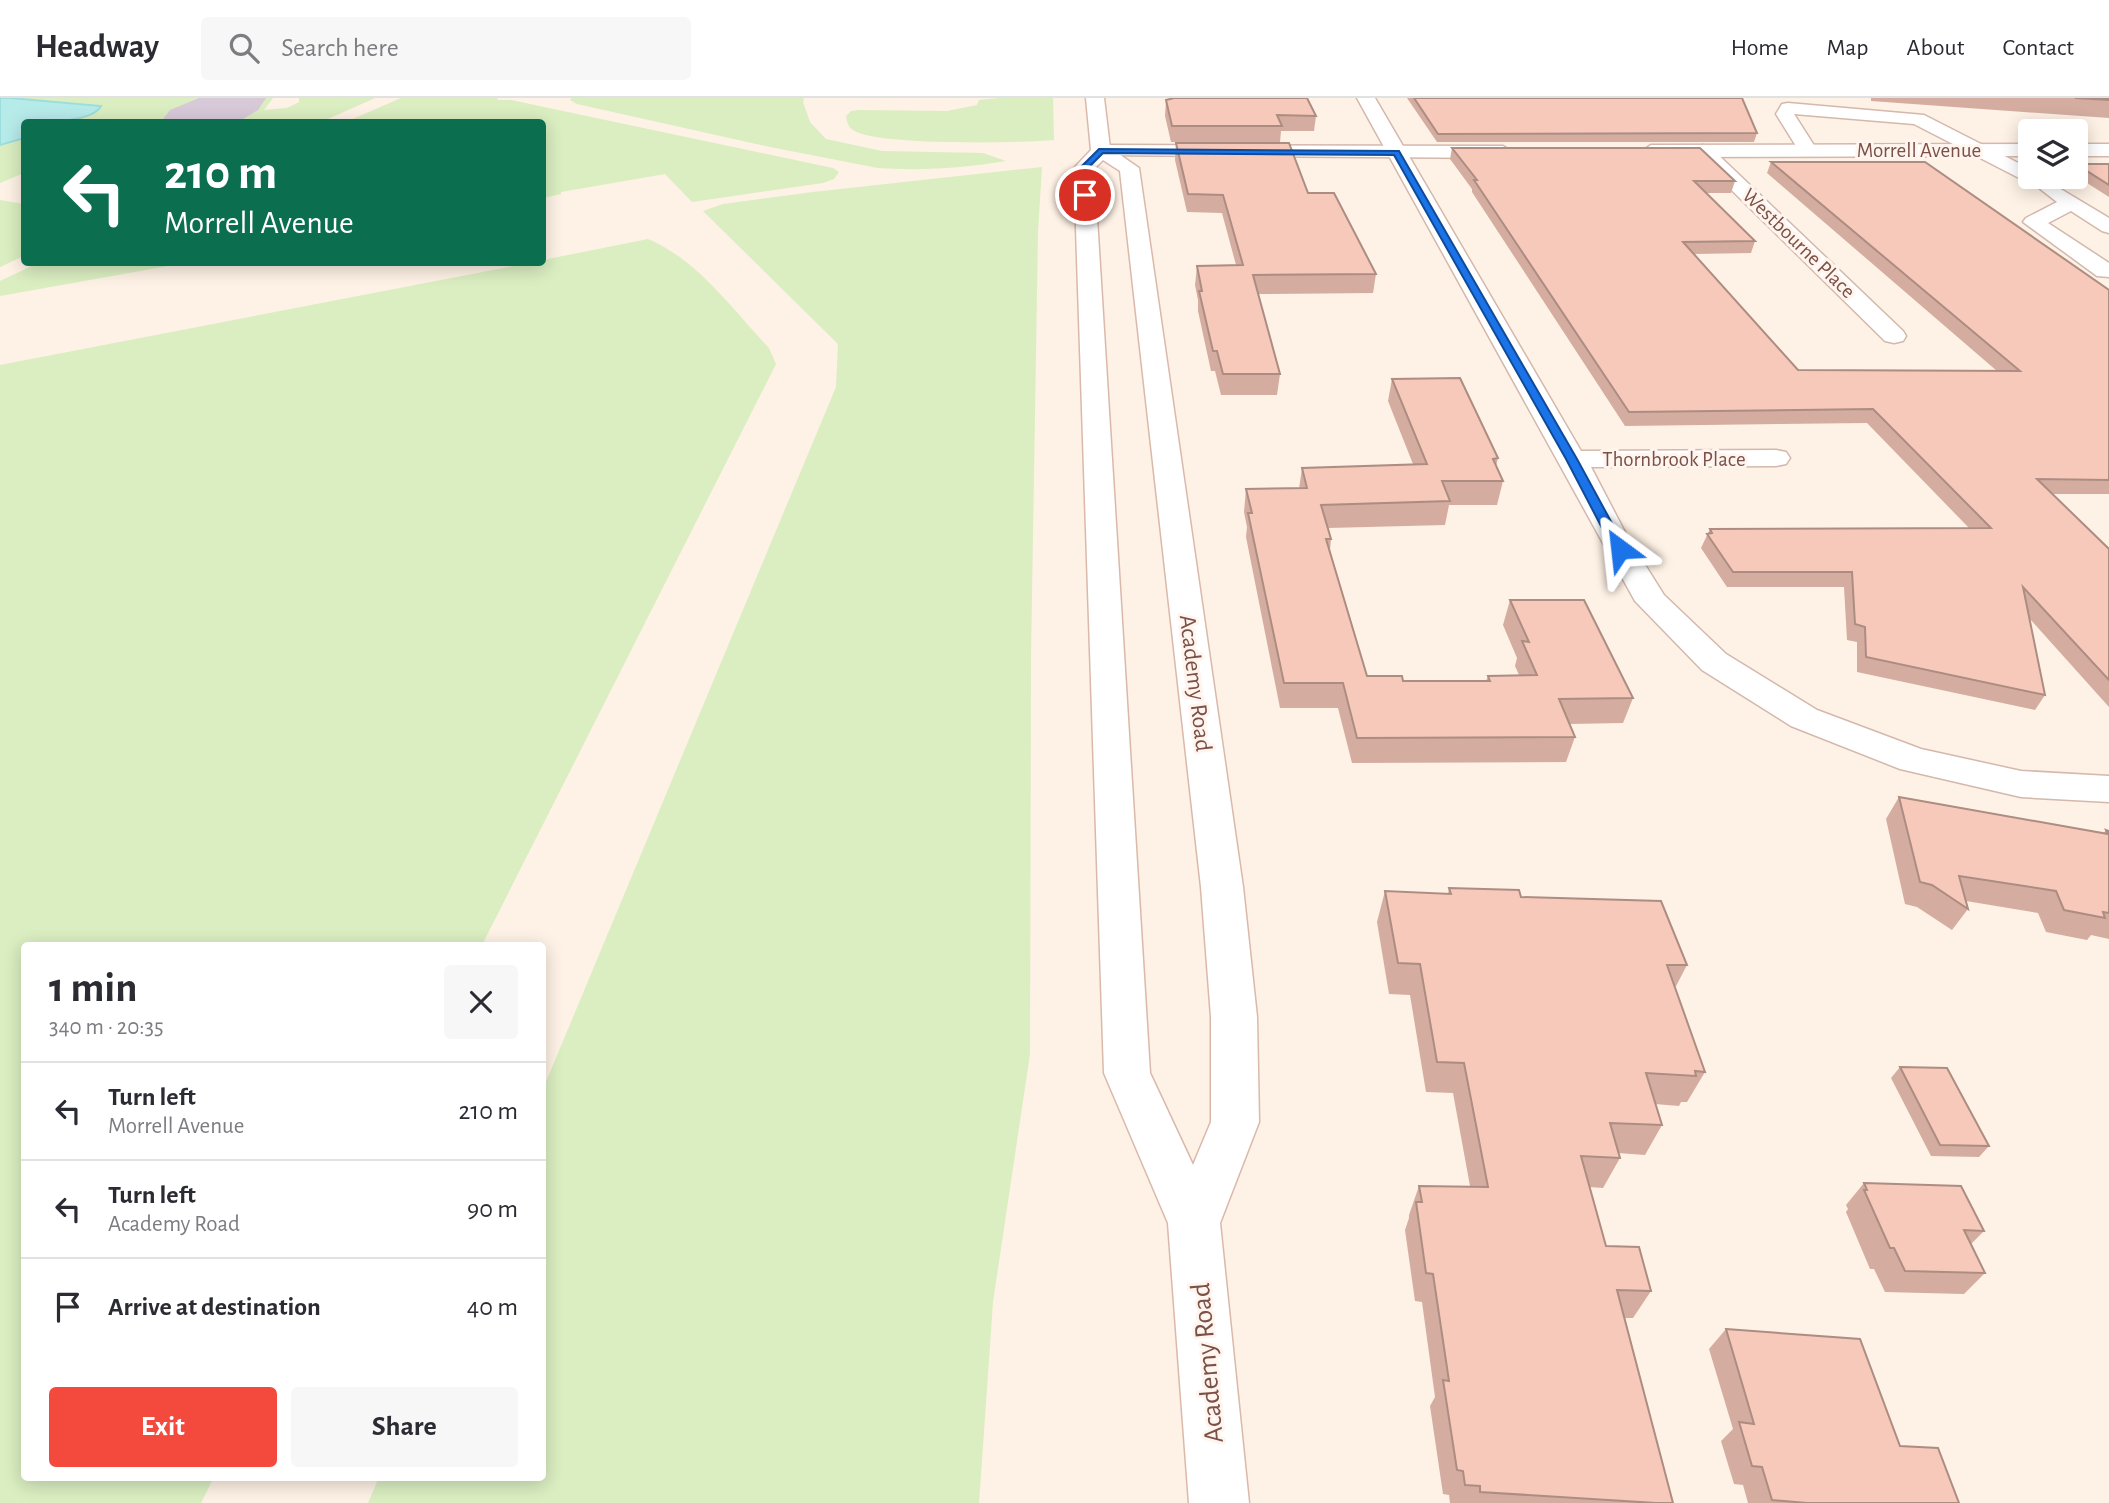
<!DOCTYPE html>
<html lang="en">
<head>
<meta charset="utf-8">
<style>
  body { margin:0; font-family:"Alegreya Sans",sans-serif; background:#f7f7f7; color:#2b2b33; height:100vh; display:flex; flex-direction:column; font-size:26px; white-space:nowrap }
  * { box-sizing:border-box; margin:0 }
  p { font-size:23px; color:#7c7c81 }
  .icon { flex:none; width:38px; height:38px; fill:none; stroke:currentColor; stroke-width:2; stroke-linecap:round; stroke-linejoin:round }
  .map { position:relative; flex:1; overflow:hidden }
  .panel { position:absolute; left:21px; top:844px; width:525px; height:539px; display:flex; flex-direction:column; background:#fff; border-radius:7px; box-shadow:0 4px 18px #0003 }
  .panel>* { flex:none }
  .top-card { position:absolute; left:21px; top:21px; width:525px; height:147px; border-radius:7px; box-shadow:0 4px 18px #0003; background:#0b6e4f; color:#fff; overflow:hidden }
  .fabs { position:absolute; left:2018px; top:21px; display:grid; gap:14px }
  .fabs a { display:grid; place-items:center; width:70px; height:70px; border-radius:7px; background:#fff; box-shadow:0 4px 18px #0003; font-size:35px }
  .pin { position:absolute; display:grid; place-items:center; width:60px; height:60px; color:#fff; margin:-30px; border:4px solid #fff; border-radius:50%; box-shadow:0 2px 7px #0007 }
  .me { position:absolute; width:77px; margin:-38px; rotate:330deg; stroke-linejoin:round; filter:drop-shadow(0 0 5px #0008) }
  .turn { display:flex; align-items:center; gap:24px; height:147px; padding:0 28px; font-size:32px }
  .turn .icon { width:91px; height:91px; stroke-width:2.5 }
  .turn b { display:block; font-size:49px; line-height:60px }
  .round { display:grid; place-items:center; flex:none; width:74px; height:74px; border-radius:7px; background:#f7f7f7 }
  .summary { display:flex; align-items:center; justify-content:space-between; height:119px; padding:0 28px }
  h1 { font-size:42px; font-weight:700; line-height:52px }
  .button { display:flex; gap:14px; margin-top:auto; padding:14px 28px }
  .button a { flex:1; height:80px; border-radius:7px; background:#f44a3e; color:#fff; font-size:28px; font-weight:700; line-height:80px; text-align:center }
  .button a+a { background:#f7f7f7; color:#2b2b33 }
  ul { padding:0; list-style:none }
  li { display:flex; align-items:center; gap:21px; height:98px; padding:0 28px; border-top:2px solid #e1e1e2 }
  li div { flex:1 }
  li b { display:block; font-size:26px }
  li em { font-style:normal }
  header { display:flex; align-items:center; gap:42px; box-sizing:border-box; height:98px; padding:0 35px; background:#fff; border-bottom:2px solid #e1e1e2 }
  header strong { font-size:33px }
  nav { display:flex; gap:38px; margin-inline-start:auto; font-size:24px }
  .search { width:490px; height:63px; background:#f7f7f7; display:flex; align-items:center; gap:18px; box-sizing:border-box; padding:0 24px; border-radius:7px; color:#7c7c81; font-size:26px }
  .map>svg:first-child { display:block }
  .green { fill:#daeec1 }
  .water { fill:#b7ebea; stroke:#9cdddd; stroke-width:2 }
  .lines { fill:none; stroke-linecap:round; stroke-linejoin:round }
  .taxiway { fill:#d8c9d8; fill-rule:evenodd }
  .minor-casing { stroke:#d4b8ac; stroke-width:3 }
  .tertiary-casing { stroke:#d4b8ac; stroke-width:3 }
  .secondary-casing { stroke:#dab9ab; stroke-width:3 }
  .minor { fill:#fff; fill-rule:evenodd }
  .tertiary { fill:#fff; fill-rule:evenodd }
  .secondary { fill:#fff; fill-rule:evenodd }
  .wall { fill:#d4ada0 }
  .building { fill:#f7c9ba; stroke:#ad8d82; stroke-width:2 }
  .route { fill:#1a73e8; stroke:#114b97; stroke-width:2 }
  .labels { text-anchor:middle; stroke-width:6; stroke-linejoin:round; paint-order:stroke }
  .far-street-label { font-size:21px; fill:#7b5147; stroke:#fff5ee }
  .street-label { font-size:24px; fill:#7b5147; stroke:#fff5ee }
  .near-street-label { font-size:28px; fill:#7b5147; stroke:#fff5ee }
</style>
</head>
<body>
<header>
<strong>Headway</strong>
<div class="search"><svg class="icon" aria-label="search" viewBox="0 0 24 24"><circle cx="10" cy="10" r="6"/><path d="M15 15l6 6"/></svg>Search here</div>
<nav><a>Home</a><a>Map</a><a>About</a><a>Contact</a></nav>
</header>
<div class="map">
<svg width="2109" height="1405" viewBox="0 0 2109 1405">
  <rect width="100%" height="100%" fill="#fef1e5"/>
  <path class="green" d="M0,0H226L211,11L177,24H24V75L0,85Z
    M250,0H273L264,12L287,10L299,4V0H375L321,24H203L235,11Z
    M401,0H498L497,2H511L833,70L839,74L834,81L823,85L692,104L665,76L561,94V96L543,100L542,24H346Z
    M572,0H804L803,4L810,24L826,41L882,53L983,55L1006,63C964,70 921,73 878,70L770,49L577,6L570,2Z
    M999,0H1053L1054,42C1022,45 875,48 853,32C848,29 847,24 846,18L851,13L858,12L947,13L977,7L979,2Z
    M1042,69L1038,133L1031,556L1030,956L993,1204L979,1405H368L379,1379H542L543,991L836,289L838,246L703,113L723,106L813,94Z
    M0,102L24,106V158L0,169Z
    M648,141C698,162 733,212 769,250L776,266L482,847H24V1379H214L201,1405H0V267L529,165L542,164L543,162Z
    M40,164H185V165L0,198V183Z"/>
  <path class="water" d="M0,0H10L101,8C92,25 43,24 24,24V40L0,47Z"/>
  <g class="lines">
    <path class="taxiway" d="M199,0H266L258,12L238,24H161L170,12Z"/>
    <g class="minor-casing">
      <path id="minor" d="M1357,0H1375L1581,353L1776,352L1786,354L1790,360L1786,366L1776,368L1591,369L1627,438L1664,497L1726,556L1817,612L1921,651L2021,673L2109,678V704L2021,699L1900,671L1791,628L1702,572L1635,503Z
        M1788,5L1924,17L2030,71V79H2039L2030,84L2023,82L1914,26L1794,16L1817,52L1815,56H1801L1776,16L1782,6Z
        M1703,47L1710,49L1903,233L1906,238L1903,243L1894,245L1885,243L1696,57L1694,53L1696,49Z
        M2049,84L2109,120V135L2102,133L2071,113L2048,125L2109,165V179L2097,178L2023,124L2026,120L2057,104L2039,90L2042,86Z"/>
    </g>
    <g class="tertiary-casing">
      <path id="tertiary" d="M2030,46V58L1651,59L1642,53L1651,47Z
        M2076,46H2109V58H2076Z
        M1101,47L1503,48L1512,54L1503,60L1094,57L1092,53L1094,49Z"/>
    </g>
    <g class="secondary-casing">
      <path id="secondary" d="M1086,0H1104L1110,50L1139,70L1243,789L1257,919L1259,1024L1220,1125L1249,1405H1189L1168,1125L1104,975L1074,70L1091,52ZM1103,62L1120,73L1201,789L1211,919V1024L1193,1067L1150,975L1094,71Z"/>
    </g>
    <use href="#minor" class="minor"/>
    <use href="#tertiary" class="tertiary"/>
    <use href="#secondary" class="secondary"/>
  </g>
  <path class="wall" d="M1407,0H1742L1757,35L1754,44H1437Z
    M1871,0H2109V20L1871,3Z
    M1166,2L1316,18L1314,33H1281L1280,44H1171L1165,18Z
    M1176,45L1308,95L1376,176L1373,195L1258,196L1280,276L1277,297H1221L1215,273H1211L1198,213V202L1195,187L1197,168L1236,167L1222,115L1187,114L1175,62Z
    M1452,50L1735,83L1731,95H1706L1755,143L1751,155L1694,156L1798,272L1997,273L1767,75L1771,64L2109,192V396H2052L2109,451V609L2030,521L2045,597L2035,612L1857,574V544L1847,542L1844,489H1727L1701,450L1710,431L1969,430L1867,325L1625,328L1472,94V91L1450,61Z
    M2076,66H2109V99L2076,78Z
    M1392,281L1498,360L1496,368L1503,383L1497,407H1449L1445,427L1328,430L1331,441L1330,452L1367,578L1403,583H1486L1488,578L1519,577L1515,568L1517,560L1503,527L1510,502L1633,600L1623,625L1570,626L1575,639L1566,664L1352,665L1338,610H1280L1246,439L1247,429L1244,414L1246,391H1299L1302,370L1413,366L1388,303Z
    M1899,699L2103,736L2106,732L2109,733V841L2091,837L2087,842L2046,834L2038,815L1966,803L1968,811L1952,832L1917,809L1905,806L1886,721Z
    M1449,790L1521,799L1687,867L1675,890L1705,974L1687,1004H1681L1679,1008L1655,1006L1662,1027L1645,1057L1618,1055L1620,1060L1603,1090L1589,1089L1606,1148L1651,1193L1633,1220H1625L1673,1405H1450L1449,1397L1443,1396L1430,1308L1435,1299L1422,1204L1415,1203L1405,1132L1409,1120V1117L1419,1088H1470L1453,995L1426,994L1410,897L1389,896L1377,824L1385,793L1448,796Z
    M1900,969L1989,1048L1979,1059L1931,1058L1891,980Z
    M1864,1085L1984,1133L1971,1146L1985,1175L1964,1196L1885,1194L1874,1171H1870L1846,1114L1848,1111L1846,1107Z
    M1726,1231L1900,1348L1959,1405H1748L1743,1387L1734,1386L1721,1343L1733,1331L1709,1251Z"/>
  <path class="building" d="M1174,0H1307L1316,18L1277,17L1282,28H1172L1166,2Z
    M1414,0H1742L1757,35L1438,36Z
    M2075,0H2109V2Z
    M1176,45H1289L1308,95H1334L1376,176L1253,177L1280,276H1223L1217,253H1213L1199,193H1202L1197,168L1243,167L1223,97L1188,96Z
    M1452,50H1700L1735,83H1694L1755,143L1683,144L1798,272L2020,273L1771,64H1925L2109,192V382L2037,381L2109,451V582L2023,489L2045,597L1866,559L1865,529L1855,526L1852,474H1733L1707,436L1712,435L1710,431L1991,430L1873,311L1629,314L1474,82H1477Z
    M2076,66H2109V87Z
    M1460,280L1498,360L1493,361L1503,383H1442L1450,403L1321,407L1331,441H1326L1367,578H1402L1403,583H1490L1488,578L1537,577L1522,543L1529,544L1510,502H1584L1633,600L1559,601L1575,639L1357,640L1343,585H1284L1248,415H1252L1246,391L1307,390L1302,370L1427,366L1392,281Z
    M1899,699L2108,736L2106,732L2109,733V815L2103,814L2105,820L2064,812L2056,793L1959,778L1968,811L1932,787L1920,784Z
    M1449,790L1519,792L1521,799L1661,803L1687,867H1667L1705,974L1695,973L1696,978L1646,975L1662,1027L1610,1025L1620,1060L1581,1058L1606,1148L1639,1149L1651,1193L1617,1192L1673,1405H1656L1480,1394V1388L1465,1387L1463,1373L1457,1372L1443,1282L1449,1283L1433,1176L1426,1175L1416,1104H1422L1419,1088L1488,1089L1464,965L1437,964L1420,866L1398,865L1385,793L1451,796Z
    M1900,969L1947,970L1989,1048L1940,1047Z
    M1864,1085L1961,1088L1984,1133L1964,1132L1985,1175L1905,1173L1894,1150H1890L1864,1092H1867Z
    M1726,1231L1860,1241L1900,1348L1938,1350L1959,1405H1807L1772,1402L1762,1369L1752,1368L1739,1324L1754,1326Z"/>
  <path class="route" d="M1099,51L1399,53L1577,361L1626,451L1624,454L1620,455L1613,451L1566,361L1394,57L1103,55L1088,70L1090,97L1082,99L1080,70Z"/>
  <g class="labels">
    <g class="far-street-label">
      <text x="1919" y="59">Morrell Avenue</text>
      <text transform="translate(1799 145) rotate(44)" y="7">Westbourne Place</text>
      <text x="1674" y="368">Thornbrook Place</text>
    </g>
    <g class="street-label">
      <text transform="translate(1196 585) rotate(83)" y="8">Academy Road</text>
    </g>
    <g class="near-street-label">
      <text transform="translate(1206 1265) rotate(-95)" y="10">Academy Road</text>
    </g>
  </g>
</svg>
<div class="fabs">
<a><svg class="icon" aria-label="layers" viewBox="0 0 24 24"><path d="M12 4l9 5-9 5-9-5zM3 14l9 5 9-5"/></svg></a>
</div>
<div class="pin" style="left:1085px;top:97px;background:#d93025"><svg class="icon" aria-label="arrive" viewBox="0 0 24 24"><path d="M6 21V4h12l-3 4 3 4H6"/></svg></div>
<svg class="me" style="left:1620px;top:451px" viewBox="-20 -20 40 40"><path d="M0-17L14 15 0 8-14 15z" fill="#1a73e8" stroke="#fff" stroke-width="4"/></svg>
<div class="top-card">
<div class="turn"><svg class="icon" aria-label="left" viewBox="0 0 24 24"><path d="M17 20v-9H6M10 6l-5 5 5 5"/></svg><div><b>210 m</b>Morrell Avenue</div></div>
</div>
<section class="panel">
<div class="summary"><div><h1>1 min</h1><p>340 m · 20:35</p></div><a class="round"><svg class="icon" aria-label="close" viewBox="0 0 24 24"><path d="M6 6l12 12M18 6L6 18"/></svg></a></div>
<ul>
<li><svg class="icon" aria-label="left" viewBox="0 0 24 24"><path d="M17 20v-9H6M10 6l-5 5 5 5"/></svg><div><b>Turn left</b><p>Morrell Avenue</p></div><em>210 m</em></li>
<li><svg class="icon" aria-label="left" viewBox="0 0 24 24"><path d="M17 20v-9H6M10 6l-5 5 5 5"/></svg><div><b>Turn left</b><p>Academy Road</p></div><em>90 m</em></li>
<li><svg class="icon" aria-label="arrive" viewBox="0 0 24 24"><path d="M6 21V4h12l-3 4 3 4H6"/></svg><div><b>Arrive at destination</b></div><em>40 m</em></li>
</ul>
<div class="button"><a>Exit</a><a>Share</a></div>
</section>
</div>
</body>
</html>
